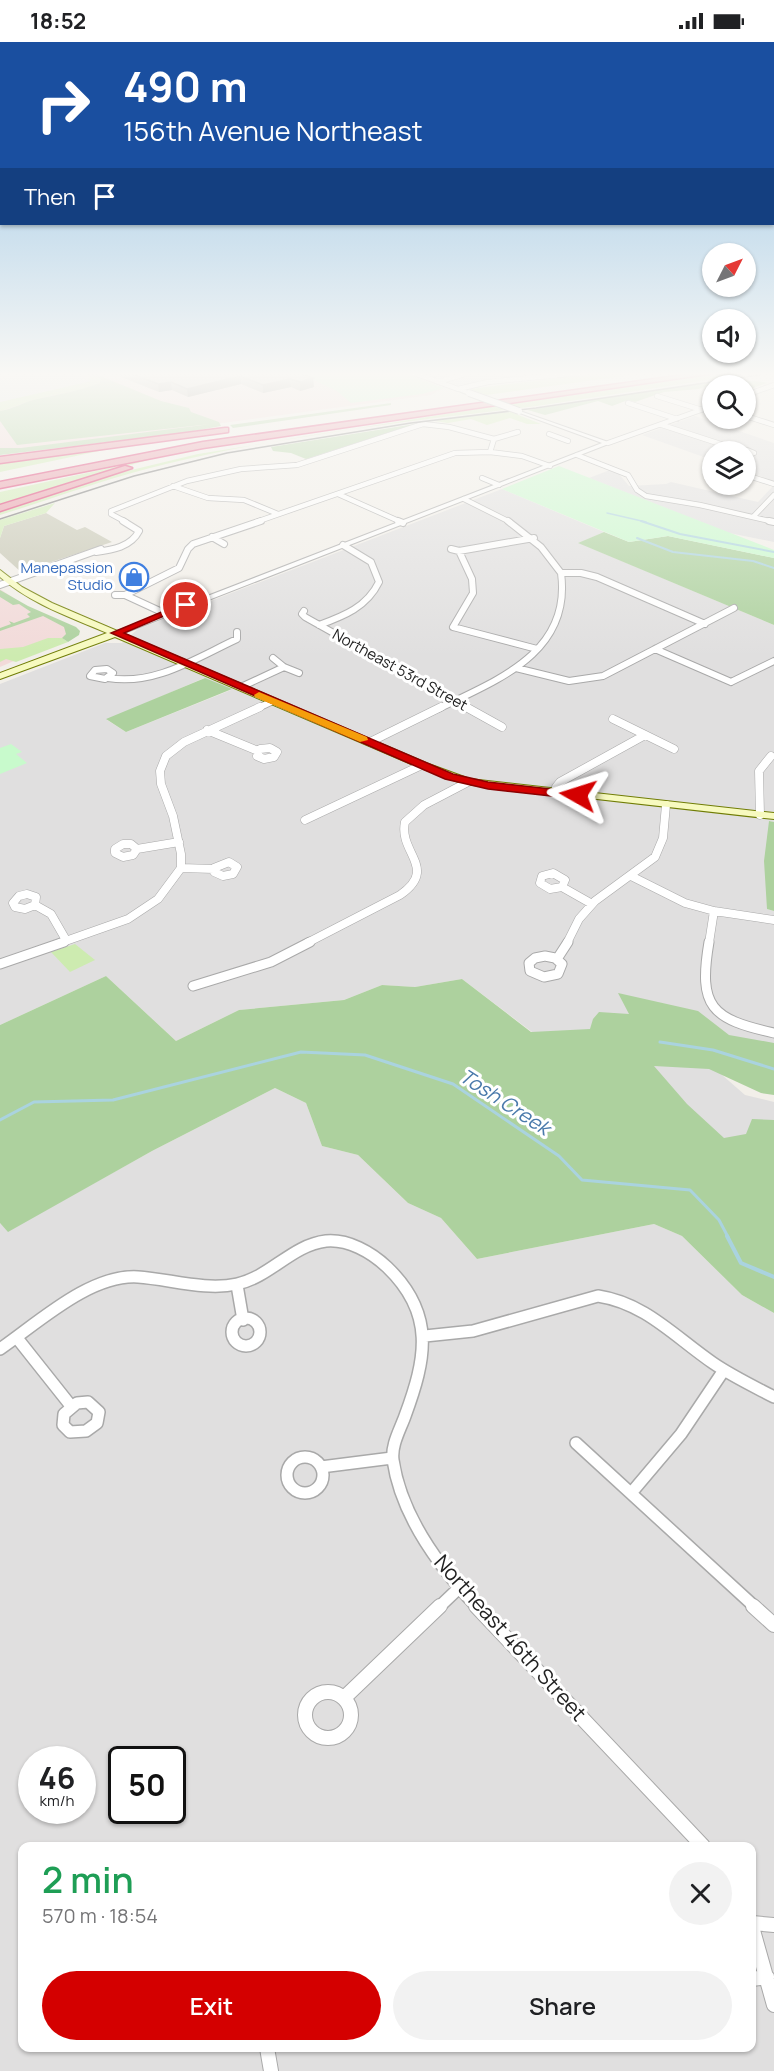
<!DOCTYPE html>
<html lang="en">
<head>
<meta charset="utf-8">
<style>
  body { margin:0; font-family:Manrope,sans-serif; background:#f2f2f2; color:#202124; height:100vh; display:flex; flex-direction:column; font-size:22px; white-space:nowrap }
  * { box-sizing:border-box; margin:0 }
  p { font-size:20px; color:#757577 }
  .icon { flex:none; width:33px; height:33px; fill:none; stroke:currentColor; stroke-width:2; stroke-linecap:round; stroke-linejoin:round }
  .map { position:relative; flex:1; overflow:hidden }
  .drawer { position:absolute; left:18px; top:1800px; width:738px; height:210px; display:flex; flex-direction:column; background:#fff; border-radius:12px; box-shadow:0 2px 4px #0004 }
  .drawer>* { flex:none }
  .guide { position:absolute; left:0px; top:0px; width:774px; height:183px; box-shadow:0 2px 4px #0004; background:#1a4fa0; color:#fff; overflow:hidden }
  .needle { width:39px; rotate:48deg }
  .tools { position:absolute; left:702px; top:201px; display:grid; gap:12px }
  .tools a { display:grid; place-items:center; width:54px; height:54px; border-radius:50%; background:#fff; box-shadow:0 2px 4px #0004; font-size:30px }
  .speed { position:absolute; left:18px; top:1704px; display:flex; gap:12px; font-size:30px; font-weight:700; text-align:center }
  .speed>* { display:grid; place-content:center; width:78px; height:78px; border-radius:50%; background:#fff; box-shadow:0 2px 4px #0004; line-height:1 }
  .speed small { font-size:15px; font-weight:400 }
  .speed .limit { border:3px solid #111; border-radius:9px; background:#fff; color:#111 }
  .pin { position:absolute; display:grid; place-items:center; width:51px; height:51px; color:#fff; margin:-26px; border:3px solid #fff; border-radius:50%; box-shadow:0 2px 6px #0007 }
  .me { position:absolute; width:66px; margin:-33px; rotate:276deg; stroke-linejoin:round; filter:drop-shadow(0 0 4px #0008) }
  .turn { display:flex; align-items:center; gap:21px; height:126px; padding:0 24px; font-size:27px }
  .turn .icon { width:78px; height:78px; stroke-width:2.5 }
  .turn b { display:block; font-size:42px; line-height:51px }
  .then { display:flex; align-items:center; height:57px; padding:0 24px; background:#0003; gap:12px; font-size:22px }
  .round { display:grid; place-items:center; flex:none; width:63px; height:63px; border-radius:32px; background:#f2f2f2 }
  .head { display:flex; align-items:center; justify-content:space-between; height:102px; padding:0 24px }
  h1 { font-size:36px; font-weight:600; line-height:45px; color:#1e9e55 }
  .cta { display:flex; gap:12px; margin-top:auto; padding:12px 24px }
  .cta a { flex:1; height:69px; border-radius:36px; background:#d40000; color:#fff; font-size:24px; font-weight:600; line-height:69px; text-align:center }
  .cta a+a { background:#f2f2f2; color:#202124 }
  .status { display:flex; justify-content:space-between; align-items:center; height:42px; padding:0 30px; background:#fff; direction:ltr }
  .status svg { height:16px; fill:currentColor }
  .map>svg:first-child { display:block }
  .residential { fill:#e0dfdf; fill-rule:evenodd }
  .commercial { fill:#f2dad9 }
  .construction { fill:#c7c7b4 }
  .grass { fill:#cdebb0 }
  .forest { fill:#add19e }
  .park { fill:#c8facc }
  .parking { fill:#e2e2e2 }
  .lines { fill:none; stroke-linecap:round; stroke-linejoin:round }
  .stream-far3 { stroke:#aad3df; stroke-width:1.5 }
  .stream-far2 { stroke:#aad3df; stroke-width:2 }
  .stream-far1 { stroke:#aad3df; stroke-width:3 }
  .stream { stroke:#aad3df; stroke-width:4 }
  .minor-far5-casing { stroke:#a9a9a9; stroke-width:6 }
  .minor-far4-casing { stroke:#a9a9a9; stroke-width:8 }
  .minor-far3-casing { stroke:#a9a9a9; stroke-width:9 }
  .minor-far2-casing { stroke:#a9a9a9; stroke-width:11 }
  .minor-far1-casing { stroke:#a9a9a9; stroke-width:14 }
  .minor-casing { stroke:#a9a9a9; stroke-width:16 }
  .tertiary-casing { stroke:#a9a9a9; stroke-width:2 }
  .secondary-casing { stroke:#707d05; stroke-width:2 }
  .motorway-casing { stroke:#dc2a67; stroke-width:3 }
  .minor-far5 { stroke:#fff; stroke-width:4.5 }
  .minor-far4 { stroke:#fff; stroke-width:6 }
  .minor-far3 { stroke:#fff; stroke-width:8 }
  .minor-far2 { stroke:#fff; stroke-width:9 }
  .minor-far1 { stroke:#fff; stroke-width:11 }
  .minor { stroke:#fff; stroke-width:14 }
  .tertiary { fill:#fff; fill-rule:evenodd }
  .secondary { fill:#f7fabf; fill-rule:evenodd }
  .motorway { fill:#e892a2; fill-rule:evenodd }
  .tram { stroke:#707070; stroke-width:1.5 }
  .tertiary-bridge-casing { stroke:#a9a9a9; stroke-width:8; stroke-linecap:butt }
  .tertiary-bridge { stroke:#fff; stroke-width:6 }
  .wall { fill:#aba49e }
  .shaded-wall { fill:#8b8681 }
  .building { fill:#c7bfb8; stroke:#8b8681; stroke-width:1.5 }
  .route { fill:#d40000; stroke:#8a0000; stroke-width:1.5 }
  .slow { fill:#f59e0b }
  .labels { text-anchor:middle; stroke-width:6; stroke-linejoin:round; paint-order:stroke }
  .far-shop-label { font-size:15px; fill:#366cbe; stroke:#fff; text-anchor:end }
  .far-street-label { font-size:15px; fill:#222; stroke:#fff }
  .water-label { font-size:20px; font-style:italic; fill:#4a7aab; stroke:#fff }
  .near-street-label { font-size:21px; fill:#222; stroke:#fff }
</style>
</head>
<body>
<div class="status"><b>18:52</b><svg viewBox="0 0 49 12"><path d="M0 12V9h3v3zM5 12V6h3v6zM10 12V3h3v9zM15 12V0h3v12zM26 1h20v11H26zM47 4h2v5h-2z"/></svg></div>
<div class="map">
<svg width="774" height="2029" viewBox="0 0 774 2029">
  <rect width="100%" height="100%" fill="#f2efe9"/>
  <path class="residential" d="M422,331H559L457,343Z
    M695,374L774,401V439L746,429V410H712V418L642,393Z
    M610,428L619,432L629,444L666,442L671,440L758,460L774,443V500L729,491L589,436Z
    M502,447L604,490L579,501L774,583V780L769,779L767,867L774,869V1007L613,1005L532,990L462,937L415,945L382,943L344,958L239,968L176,999L106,934L0,983V642L105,601H122L138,587ZM204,636L231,648L126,690L107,678Z
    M640,1018L713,1025L745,1053L774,1060V1088L721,1102Z
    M275,1046L306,1061L322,1104L358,1113L408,1161L441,1176L477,1217L654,1182L682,1194L742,1253L774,1271V2029H0V1181L8,1189L152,1109ZM32,1718H82V1768H32ZM122,1718H172V1768H122ZM22,1804H752V2006H22Z"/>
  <path class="commercial" d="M0,331H406L443,346L431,353L0,411Z
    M0,547L27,565L79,591L0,625Z"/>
  <path class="construction" d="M46,471L77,488L85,485L112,500L21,530L0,511V496L4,484Z"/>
  <path class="grass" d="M598,331H645L486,353L470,347Z
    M726,331H753L537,364L520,366L509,362Z
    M85,333H93L101,336L102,340C81,350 60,351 37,357C24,360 13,366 0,369V360L3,359L90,339L88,338L91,334Z
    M495,364L504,368C391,381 277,395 166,422C110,435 55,456 0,473V470L21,461L123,430L198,412Z
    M511,370L541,382H527L510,376L487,383L471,377L448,381L435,379Z
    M128,403L0,430V419Z
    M151,417L0,463V450Z
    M55,461L46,471L4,484L0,496V478Z
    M48,596H62L68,600L16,620L6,617L0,620V607L23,605Z
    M75,902L95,918L70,930L51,910Z"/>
  <path class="forest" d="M93,331L161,359L189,366L191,370L219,380L221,384L183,391L0,413V406H21L211,382L17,403L0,379V369C13,367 24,360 37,357C61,352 78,349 100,341L101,336L84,332Z
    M725,337C739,340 753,337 767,341L753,346L734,340L715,341L699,347L664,350L635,360L628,358L612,364L598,359L545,373L528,368Z
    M391,361V363L233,386L230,383Z
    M415,382L306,417L291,411L273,409L271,405Z
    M604,490L629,500L668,494L774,516V583L578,501Z
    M0,548L28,564L76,585L80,589L79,593L68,600L62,596L66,592L64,585L43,574L0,589V586L11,582L9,579L14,581L30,575L27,572L31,570L19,562L13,563L0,555Z
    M205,636L232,647L126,690L106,677Z
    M769,779L774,780V869L767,867L764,819Z
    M106,934L176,999L239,968L344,958L382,943L415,945L462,937L531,990L590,987L593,977L599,970L629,972L618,951L698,969L729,993L774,1001V1053L761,1051L709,1027L654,1024L687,1062L724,1096L746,1092L752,1077L774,1078V1271L742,1253L682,1194L654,1182L477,1217L441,1176L408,1161L358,1113L322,1104L306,1061L275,1046L152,1109L8,1190L0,1181V983Z"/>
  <path class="park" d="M304,331H404L444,346L422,352L351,361L337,349L310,336Z
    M559,424L774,508V516L668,494L629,500L502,447Z
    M11,702L22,710L16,712L27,721L0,732V706Z"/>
  <path class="parking" d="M31,331H73L91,339L0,360V338Z"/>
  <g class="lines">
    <path class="stream-far3" d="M607,471L646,480"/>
    <path class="stream-far2" d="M641,479L680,492L774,510
      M637,496L673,510L753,519L774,526"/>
    <path class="stream-far1" d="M660,1000L713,1008L774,1027
      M0,1078L34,1060L113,1058L301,1010L365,1013L453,1042L559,1114L582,1138L690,1148L719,1178L728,1195"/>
    <path class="stream" d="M727,1194L741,1221L774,1235"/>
    <g class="minor-far5-casing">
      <path id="minor-far5" d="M414,331L458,347L488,340L579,331
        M438,340L468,331
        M746,353L774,343
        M657,354L702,368
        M628,361L677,377
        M746,374L774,383
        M662,383L739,408
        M549,392L568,399
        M608,401L712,364
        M490,410L522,414L550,424
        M737,410L747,408L754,411L746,414
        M577,413L628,433L637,448L646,454L700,463L774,480
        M746,433L774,442
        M482,436L499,443
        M173,444L208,456L244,458L278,472
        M338,452L401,480
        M464,457L510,480
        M754,474L774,453
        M126,480L111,472V469L187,439L241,427L297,423L423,382L449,385L494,397
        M256,480L455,411L490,410L494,397L518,390"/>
    </g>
    <g class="minor-far4-casing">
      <path id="minor-far4" d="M398,479L403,481
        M508,479L541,505L561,531H581L597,535L705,582
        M769,479L774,480
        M212,495L224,502
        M451,507L459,509L534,496
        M96,510C112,508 131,505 139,489L123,479
        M0,543L101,507
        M115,553H125L164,571
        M125,553L179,526L188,507L193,502L261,479
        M304,569L302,572L305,575L469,667
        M319,583C344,574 367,565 379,540L371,520L343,503
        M453,585L537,607
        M453,585L473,551L472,537L459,509
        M655,607L731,640
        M273,616L284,625L299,631
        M516,626L569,639L603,634L734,566
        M107,627L113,631L105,637L90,634L95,628Z
        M108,636C155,644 196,616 237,597V590
        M731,640L774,619
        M241,645L284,625
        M256,667L273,659
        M438,667C497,638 572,611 561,531"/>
    </g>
    <g class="minor-far3-casing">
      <path id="minor-far3" d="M466,665L502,685
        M613,677L674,707
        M207,688L258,709
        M370,700L441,665
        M270,706L277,710L274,715L264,717L257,714L260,707Z
        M556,751V745L560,740L645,693
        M760,773L759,729L771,714
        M305,778L422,723
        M123,802H131L137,807L133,813L123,815L115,811V807Z
        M137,807L179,800
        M229,820L237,825L233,832L223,834L214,830V826Z
        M181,826V812L173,774L161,742L160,729L166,714L184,700L260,665
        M181,826L214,827
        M553,831L565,838L562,845L550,847L540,841L542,834Z
        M631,834L685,861L714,869L774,878
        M562,845L592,862
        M27,852L36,855L35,863L25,867L15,865L13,861L19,854Z
        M35,863L51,872L66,898
        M60,901L128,877L158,857L181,826
        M307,901L400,853C439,826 398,811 405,780L424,763L468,740
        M567,901L579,877L595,859L655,815L663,796L666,763
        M709,901L714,869"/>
    </g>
    <g class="minor-far2-casing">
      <path id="minor-far2" d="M709,900C698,965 711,977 774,991
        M545,914L555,916L562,922L558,932L544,935L530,929L529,921L535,916Z
        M557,917L568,900
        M0,922L64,900
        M193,944L271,920L310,900"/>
    </g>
    <g class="minor-far1-casing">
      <path id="minor-far1" d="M237,1243L243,1278
        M232 1290a14 14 0 1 1 28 0a14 14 0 1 1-28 0Z
        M425,1294L473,1289L598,1254C645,1261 675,1295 713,1321C732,1334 753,1344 774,1355
        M17,1296L71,1364
        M0,1307C38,1281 90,1232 138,1235C169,1237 206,1249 237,1242C270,1235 292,1203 326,1199C348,1197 371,1210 387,1225C436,1272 426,1317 405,1374C400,1388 391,1403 393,1418C401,1473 440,1526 477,1565
        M88,1360L99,1370L97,1381L86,1389L70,1390L63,1383L64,1372L77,1361Z
        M576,1401L755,1565
        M287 1433a18 18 0 1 1 36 0a18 18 0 1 1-36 0Z
        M321,1425L392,1416
        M632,1450L681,1392L724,1328
        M439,1565L459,1546"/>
    </g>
    <g class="minor-casing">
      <path id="minor" d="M476,1564L703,1804
        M753,1564L774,1583
        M305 1673a23 23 0 1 1 46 0a23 23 0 1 1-46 0Z
        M344,1656L440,1564
        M752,1881L774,1883
        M752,1885L774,1963
        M752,1937L767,1935
        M267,2006L271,2029"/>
    </g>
    <g class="tertiary-casing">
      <path id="tertiary" d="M458,345L471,350L472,351L469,353L456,348Z
        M517,368L611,401L119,593L112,591L602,401L517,370Z"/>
    </g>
    <g class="secondary-casing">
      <path id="secondary" d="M0,528L22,545L52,561L426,721L470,737L774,771V777L464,742L418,725L115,595L0,637V631L107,591C70,575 31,562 0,535Z"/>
    </g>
    <g class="motorway-casing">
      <path id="motorway" d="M697,331H715L203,406L0,446V440L203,400Z
        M225,386H228V390L0,421V415Z
        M125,424L132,426L0,469V463Z"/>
    </g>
    <use href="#minor-far5" class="minor-far5"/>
    <use href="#minor-far4" class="minor-far4"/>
    <use href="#minor-far3" class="minor-far3"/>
    <use href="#minor-far2" class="minor-far2"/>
    <use href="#minor-far1" class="minor-far1"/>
    <use href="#minor" class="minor"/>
    <use href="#tertiary" class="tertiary"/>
    <use href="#secondary" class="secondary"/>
    <use href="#motorway" class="motorway"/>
    <path class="tram" d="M0,477L134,434L227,411L411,381L536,366L772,331"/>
    <g class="tertiary-bridge-casing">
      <path id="tertiary-bridge" d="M469,351L519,369"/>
    </g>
    <use href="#tertiary-bridge" class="tertiary-bridge"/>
  </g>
  <path class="wall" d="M111,331H299L313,336L314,345L300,349L291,345L263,351L241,342L188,355L172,348L159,350Z"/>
  <path class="shaded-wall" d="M240,334L241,342L188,355L187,347Z
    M313,336L314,345L300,349V340Z
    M290,337L291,345L263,351V343Z
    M171,340L172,348L159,350L158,342Z"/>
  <path class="building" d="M130,331H299L313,336L300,340L290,337L263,343L240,334L187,347L171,340L158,342Z"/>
  <linearGradient id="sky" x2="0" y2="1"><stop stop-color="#8fc0e4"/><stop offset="0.54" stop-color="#f9f8f5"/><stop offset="1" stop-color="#f9f8f5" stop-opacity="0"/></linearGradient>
  <rect width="774" height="615" fill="url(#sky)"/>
  <path class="route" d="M183,561L190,563L124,591L453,732L488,740L578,750L584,753L578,757L488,747L445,737L111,591Z"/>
  <path class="slow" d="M259,650L367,695L368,698L360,700L255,655L254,653Z"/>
  <defs>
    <g id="shop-ring" transform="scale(1.5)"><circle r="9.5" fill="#fff" stroke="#3f7fe0" stroke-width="1.5"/><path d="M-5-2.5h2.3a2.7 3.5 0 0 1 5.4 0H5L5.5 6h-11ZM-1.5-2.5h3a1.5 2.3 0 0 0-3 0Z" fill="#3f7fe0"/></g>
  </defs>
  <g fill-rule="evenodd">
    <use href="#shop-ring" x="134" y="535"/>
  </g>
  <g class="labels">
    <g class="far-shop-label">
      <text x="113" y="531">Manepassion<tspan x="113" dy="17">Studio</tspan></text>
    </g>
    <g class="far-street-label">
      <text transform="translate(400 628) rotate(29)" y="5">Northeast 53rd Street</text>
    </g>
    <g class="water-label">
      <text transform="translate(505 1060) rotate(33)" y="7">Tosh Creek</text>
    </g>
    <g class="near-street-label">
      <text transform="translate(510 1596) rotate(48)" y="7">Northeast 46th Street</text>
    </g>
  </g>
</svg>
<div class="tools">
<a><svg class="needle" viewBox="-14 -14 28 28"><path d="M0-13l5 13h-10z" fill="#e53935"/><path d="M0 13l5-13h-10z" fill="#757577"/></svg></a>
<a><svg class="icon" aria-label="sound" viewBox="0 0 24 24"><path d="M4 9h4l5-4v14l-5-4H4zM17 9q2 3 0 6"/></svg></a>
<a><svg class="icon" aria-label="search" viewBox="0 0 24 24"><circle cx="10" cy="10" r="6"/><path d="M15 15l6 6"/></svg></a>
<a><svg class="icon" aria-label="layers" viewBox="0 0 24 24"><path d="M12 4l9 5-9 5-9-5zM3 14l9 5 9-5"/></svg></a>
</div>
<div class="speed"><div>46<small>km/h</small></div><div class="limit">50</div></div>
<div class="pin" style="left:186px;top:563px;background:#d93025"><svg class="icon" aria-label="arrive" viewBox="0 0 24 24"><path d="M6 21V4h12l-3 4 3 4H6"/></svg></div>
<svg class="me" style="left:578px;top:753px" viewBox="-20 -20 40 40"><path d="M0-17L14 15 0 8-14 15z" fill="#d40000" stroke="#fff" stroke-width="4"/></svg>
<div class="guide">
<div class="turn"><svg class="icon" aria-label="right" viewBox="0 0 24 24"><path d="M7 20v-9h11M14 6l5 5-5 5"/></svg><div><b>490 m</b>156th Avenue Northeast</div></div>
<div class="then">Then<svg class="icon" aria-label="arrive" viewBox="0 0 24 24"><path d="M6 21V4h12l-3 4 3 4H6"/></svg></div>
</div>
<section class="drawer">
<div class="head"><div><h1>2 min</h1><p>570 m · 18:54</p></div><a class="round"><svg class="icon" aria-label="close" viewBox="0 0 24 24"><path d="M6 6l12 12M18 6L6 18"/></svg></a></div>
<div class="cta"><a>Exit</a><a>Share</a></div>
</section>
</div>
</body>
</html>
